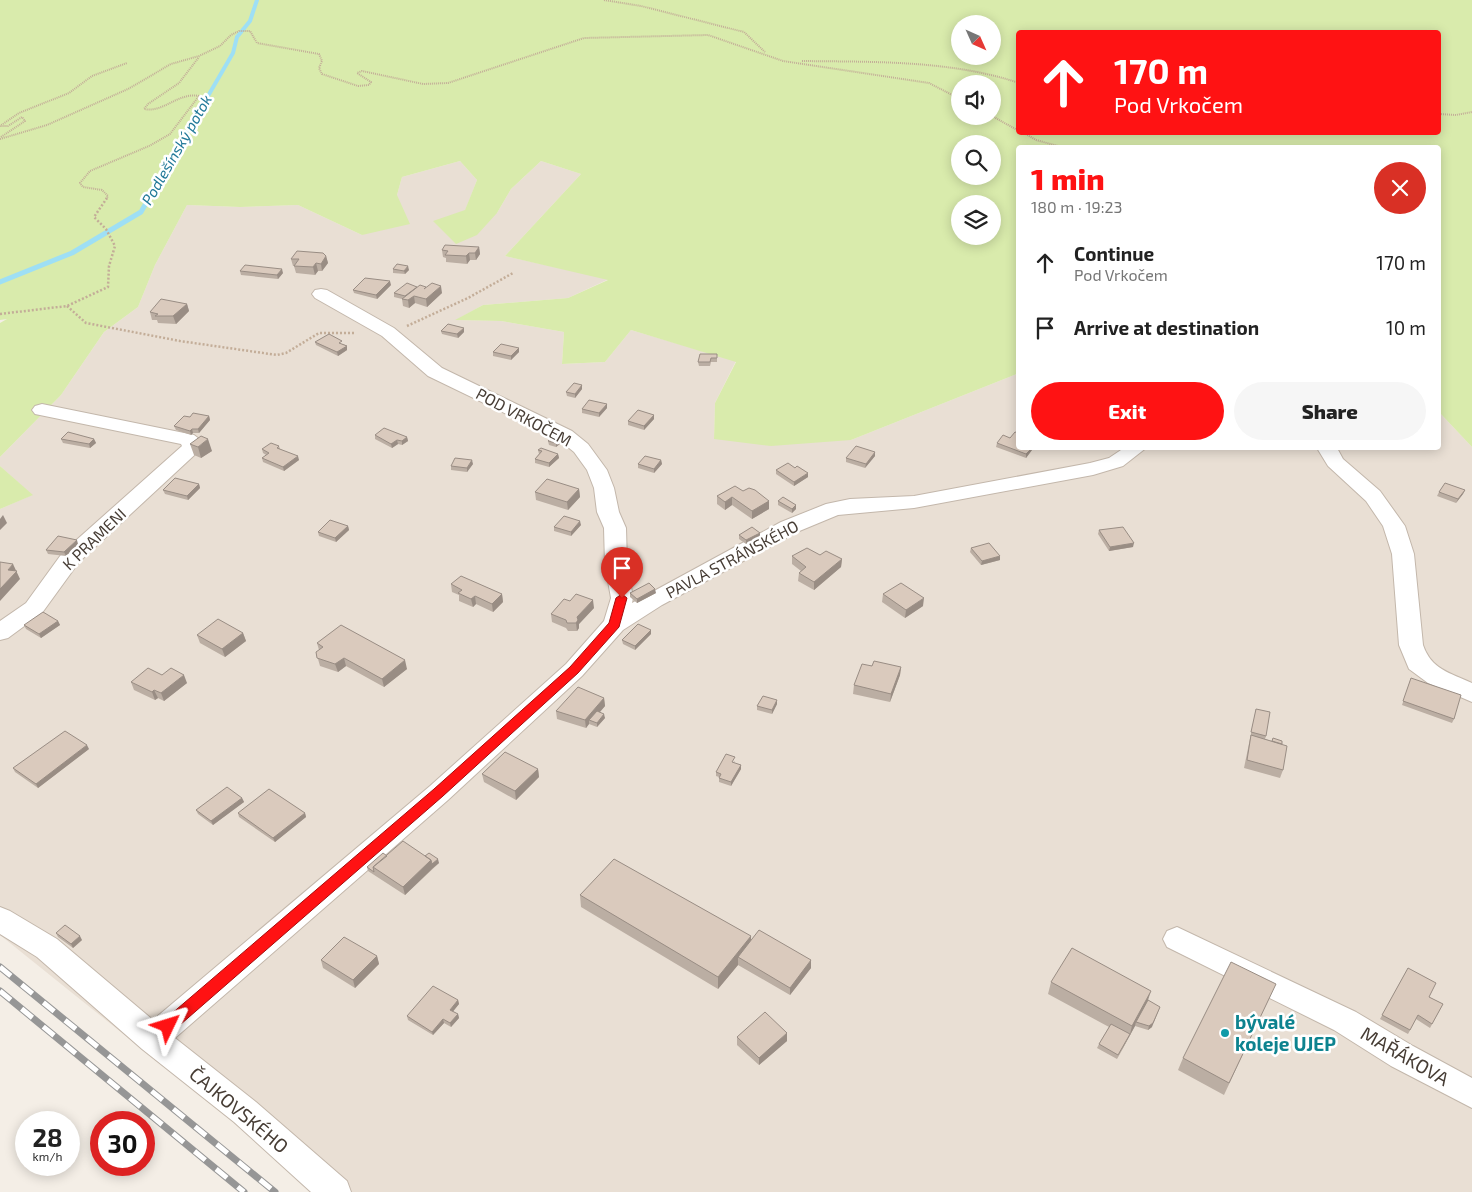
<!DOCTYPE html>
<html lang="en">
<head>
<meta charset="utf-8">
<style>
  body { margin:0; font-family:"Exo 2",sans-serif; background:#f6f6f6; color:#222; height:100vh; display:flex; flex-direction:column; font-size:19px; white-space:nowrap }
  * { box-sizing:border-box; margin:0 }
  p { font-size:16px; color:#767676 }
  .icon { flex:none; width:28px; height:28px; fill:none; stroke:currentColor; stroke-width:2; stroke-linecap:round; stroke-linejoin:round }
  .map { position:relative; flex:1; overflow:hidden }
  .panel { position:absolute; left:1016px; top:145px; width:425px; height:305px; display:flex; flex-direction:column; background:#fff; border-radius:5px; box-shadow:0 2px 12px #0003 }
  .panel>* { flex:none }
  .hud { position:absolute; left:1016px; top:30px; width:425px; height:105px; border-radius:5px; box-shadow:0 2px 12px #0003; background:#ff1213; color:#fff; overflow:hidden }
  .needle { width:32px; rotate:135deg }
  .fabs { position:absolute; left:951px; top:15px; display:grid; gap:10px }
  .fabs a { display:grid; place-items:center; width:50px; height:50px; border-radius:50%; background:#fff; box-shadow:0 2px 12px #0003; font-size:25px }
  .speed { position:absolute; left:15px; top:1111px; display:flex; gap:10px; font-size:25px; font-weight:700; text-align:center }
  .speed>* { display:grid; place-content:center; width:65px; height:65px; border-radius:50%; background:#fff; box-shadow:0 2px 12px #0003; line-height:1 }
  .speed small { font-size:12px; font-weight:400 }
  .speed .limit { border:8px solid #d22; background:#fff; color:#111 }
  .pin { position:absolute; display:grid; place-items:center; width:42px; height:42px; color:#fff; margin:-51px -21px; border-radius:50% 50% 50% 0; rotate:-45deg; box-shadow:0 0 5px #0007 }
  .pin .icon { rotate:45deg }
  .me { position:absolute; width:55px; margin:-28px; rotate:49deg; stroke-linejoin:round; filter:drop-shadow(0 0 4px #0008) }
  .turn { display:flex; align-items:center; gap:18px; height:105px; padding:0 15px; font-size:22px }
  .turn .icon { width:65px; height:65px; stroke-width:2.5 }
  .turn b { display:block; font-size:35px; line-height:42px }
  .round { display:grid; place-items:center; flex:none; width:52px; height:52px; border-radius:26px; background:#f6f6f6 }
  .headline { display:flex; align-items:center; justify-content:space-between; height:85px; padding:0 15px }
  h1 { font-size:30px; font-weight:800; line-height:38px; color:#ff1213 }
  .cta { display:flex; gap:10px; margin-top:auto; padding:10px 15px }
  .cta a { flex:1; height:58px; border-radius:30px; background:#ff1213; color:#fff; font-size:20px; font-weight:800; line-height:58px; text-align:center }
  .cta a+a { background:#f6f6f6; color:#222 }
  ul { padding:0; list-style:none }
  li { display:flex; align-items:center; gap:15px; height:65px; padding:0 15px }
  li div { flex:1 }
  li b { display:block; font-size:19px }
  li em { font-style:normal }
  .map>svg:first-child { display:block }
  .residential { fill:#e9dfd4 }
  .green { fill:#d9ebac; fill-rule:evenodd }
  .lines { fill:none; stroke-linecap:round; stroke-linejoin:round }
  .stream-far1 { stroke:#9edff5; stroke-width:4 }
  .stream { stroke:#9edff5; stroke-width:5 }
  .minor-casing { stroke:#c3b7ab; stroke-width:2 }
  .path-far1 { stroke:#c3ad98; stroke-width:2; stroke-dasharray:1 1; stroke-linecap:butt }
  .path { stroke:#c3ad98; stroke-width:2.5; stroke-dasharray:2 2; stroke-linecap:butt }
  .minor { fill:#fff; fill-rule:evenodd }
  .rail-casing { stroke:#969696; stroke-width:7 }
  .rail { stroke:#fff; stroke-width:5; stroke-dasharray:14; stroke-linecap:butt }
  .wall { fill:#bbaea3 }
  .shaded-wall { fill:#998d84 }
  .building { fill:#dacabd; stroke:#998d84 }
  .route { fill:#ff1213; stroke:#a60c0c }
  .culture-dot { fill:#0f9aa8; stroke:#fff; stroke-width:2 }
  .labels { text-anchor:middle; stroke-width:5; stroke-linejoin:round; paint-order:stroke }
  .far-water-label { font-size:15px; font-style:italic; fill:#227999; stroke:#fff }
  .street-label { font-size:16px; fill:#473d35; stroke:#fff }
  .near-culture-label { font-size:19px; font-weight:bold; fill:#0d838f; stroke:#fff; text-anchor:start }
  .near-street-label { font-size:19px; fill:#473d35; stroke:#fff }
</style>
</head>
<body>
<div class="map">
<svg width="1472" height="1192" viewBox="0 0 1472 1192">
  <rect width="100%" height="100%" fill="#f4eee6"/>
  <path class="residential" d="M460,161L477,180L465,211L497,213L511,189L541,161L581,174L505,256L609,279L568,298L483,305L456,320L501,321L564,332L562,364L605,362L631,330L736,361L715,403L714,439L851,440L1019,373V448H1439V412L1472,447V1192H320L0,935V509L32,495L0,466V457L61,395L104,332L138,307L155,265L187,205L240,207L298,205L362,235L397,195L402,177Z"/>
  <path class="green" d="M0,0H1472V447L1439,412V148H1019V373L851,440L771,446L714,439L715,403L736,362L631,330L605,362L562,364L564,332L501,321L455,320L483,305L568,298L608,280L505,256L581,174L541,161L511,189L497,213L477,235L456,244L433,221L465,210L477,180L460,161L402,177L397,195L410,224L362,235L298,205L240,207L187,205L155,265L138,307L104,332L61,395L0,457V323L7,319L0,320ZM960,24H992V56H960ZM1019,32H1439V132H1019ZM960,84H992V116H960ZM960,144H992V176H960ZM960,204H992V236H960Z
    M0,466L33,495L0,509Z"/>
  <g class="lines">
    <path class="stream-far1" d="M148,199L233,53L237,37L250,21L257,0"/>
    <path class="stream" d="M0,282L72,253L141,212L149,198"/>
    <g class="minor-casing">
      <path id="minor" d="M321,289L327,290L394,328L442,368L572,431L588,444L607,470L614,488L619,512L626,528L627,564L633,598L632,603L781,522L826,504L850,499L914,496L1090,463L1109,458L1124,448H1146L1123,466L1093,475L914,508L838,515L797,532L662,605L623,630L582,676L448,800L175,1038L256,1102L347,1181L351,1192H311L234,1122L142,1049L37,957L0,934V907L10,911L57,939L153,1020L430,786L566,664L604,621L611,598L605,564L604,528L597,512L594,488L587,470L574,452L558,439L428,376L382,336L315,298L312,294L315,290Z
        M42,404L194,435L203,442L202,448L79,562L42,613L8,638L0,640V621L26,603L63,552L182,446L181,444L35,414L32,410L35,406Z
        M1317,448H1337L1343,459L1380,491L1405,526L1414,554L1423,645C1431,669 1450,673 1472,683V702L1428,683L1409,669L1399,645L1392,554L1383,526L1366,501L1328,466Z
        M1177,927L1356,1012L1413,1046L1472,1078V1108L1391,1066L1334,1030L1167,947L1163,939L1167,931Z"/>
    </g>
    <path class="path-far1" d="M604,0L641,6L744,32L765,52
      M802,61C874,62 950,60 1019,83
      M1439,114L1456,115L1472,112
      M992,116L1019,131
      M1022,132L1036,140L1065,148
      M1,137L25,121L22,117L8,126H0L19,113L69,93L92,76L127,63
      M0,139L47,125L128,89L171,64L199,56L220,46L231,35L239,31H250L257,43L319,54L322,61L319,68L322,74L358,86L369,85L371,82L357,73L362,71L423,84L448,83L584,38L708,35L783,61L929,83L960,99
      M106,199L108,196L102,190L83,187L80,183L90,171L149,146L170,134L199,96C178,92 164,113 144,109L148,104L179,83L199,57"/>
    <path class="path" d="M67,306L86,323L180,341L277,355L286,353L319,333H354
      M0,314L67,306L108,287L109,266L115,246L106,229L94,217L107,198
      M407,326L468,298L513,273"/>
    <use href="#minor" class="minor"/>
    <g class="rail-casing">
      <path id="rail" d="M0,967L275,1192
        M0,991L244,1192"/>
    </g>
    <use href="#rail" class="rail"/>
  </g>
  <path class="wall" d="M479,247L480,254L476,260H470L467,264L446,262V258L443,257L442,250Z
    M326,256L328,263L322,271H318L315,275L296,273L294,266H293L291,259Z
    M393,269L409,270L405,274L393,273Z
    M240,271L283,273L278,279L241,275Z
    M391,285L377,299L354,293L353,290Z
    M417,287H426V288L442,293L427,307L415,303L409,308L403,306L402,299L394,297V293Z
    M187,304L189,311L176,324L158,323L157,320H152L150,312Z
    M441,331L464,332L458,338L442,334Z
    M315,342L343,344L347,346V350L338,356L316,345Z
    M519,348V352L511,360L493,356V352Z
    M717,354V362H711L710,366H699L698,362Z
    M582,385V389L575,398L567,396L566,392Z
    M607,408L599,417L582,413V409Z
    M209,416L210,420L199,433H193L191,435L176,430L174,426L190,417Z
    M654,419L644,430L628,425V421Z
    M375,435L407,437L408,441L402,445L398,444L392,448L375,439Z
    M61,439H94L96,443L90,448L63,443Z
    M561,439V443L556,447L549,445L548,441Z
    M997,443L1019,448L1032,450L1026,458L996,447Z
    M190,444L212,451L201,458L194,455Z
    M279,446L280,449L299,460L284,471L263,462L262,458L266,455L263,453L262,449Z
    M538,450L558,454L559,458L549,467L535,463V459L539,454Z
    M875,456L865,468L846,462V458Z
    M661,460L662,464L654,473L638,468V464Z
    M473,464L467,472L451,470V466Z
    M776,470L808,477L794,486L776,474Z
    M199,484L200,488L188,500L165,494L163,490Z
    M579,489L580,497L568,510L536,500L535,492Z
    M1465,490L1463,494L1456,503L1437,496L1439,492Z
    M743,491L769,501V509L752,519L732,505L725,510L717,504V496Z
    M778,501L796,505V509L792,513L778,505Z
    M581,525L571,536L554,531V527Z
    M348,526L349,530L336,542L319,536L318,532Z
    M1099,530L1133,547L1109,551L1098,534Z
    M739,535L760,537L746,544L739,539Z
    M78,544L66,556L48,554L46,550Z
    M971,548L1000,560L981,565L970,552Z
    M820,555L842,559L841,567L814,590L798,581L799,573L801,571L792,564V556Z
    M451,584L502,594L503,602L493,612L476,604L473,607L459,601V595L452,592Z
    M630,593H656L637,603L630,597Z
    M883,594L923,606L905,618L882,602Z
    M594,608L579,624V628L577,631H568L566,628L552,622L551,614Z
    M58,621L60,625L41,638L26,629L24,625Z
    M243,633L246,641L225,657L200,643L197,635Z
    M651,634L635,650L623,644L622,640Z
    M317,643L407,669L384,687L346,666L338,672L320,666L316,652L319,650Z
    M872,666L901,667L900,675L890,702L853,694L854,685Z
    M162,675L187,683L164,701L158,698L155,700L134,690L131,682Z
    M1411,678L1454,719L1452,723L1402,705Z
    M604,698L605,706L600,712L605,718L597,727L589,724L586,728L557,719L556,711Z
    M777,700V704L772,714L757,710V706Z
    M1256,709L1266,736L1265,739L1272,741L1273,738L1282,744L1283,770L1280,778L1244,768Z
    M89,749L38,788L15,772L13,768Z
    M735,761L734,763L741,765V769L731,786L719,782V777L716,776V772Z
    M538,769L539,777L516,800L484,782L482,774Z
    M242,798L244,802L213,825L198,814L196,810Z
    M238,813H305L306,817L275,842L239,817Z
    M387,856H425L439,863L405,895L368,871L367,867Z
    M580,895L751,936V940L811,968L790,995L738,965L718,989L581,907Z
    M56,933L82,940L73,948L58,937Z
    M377,956L379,964L355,988L323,968L321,960Z
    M1408,968L1429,997L1443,1004L1430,1028L1416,1019L1408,1034L1380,1019Z
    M1051,982L1148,1000L1152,1027L1148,1030L1135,1026L1117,1059L1097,1048L1099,1044L1109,1027L1048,994Z
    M1270,996L1224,1095L1178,1070L1183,1058Z
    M458,1000L459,1004L453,1011L458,1014L459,1018L451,1027L444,1023L433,1035L408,1020L407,1016Z
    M737,1037L787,1041L759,1065L737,1045Z"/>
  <path class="shaded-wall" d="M479,247L480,254L476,260L475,253Z
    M469,253L470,260L467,264L466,256Z
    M326,256L328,263L322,271L321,264Z
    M316,263L318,271L315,275L313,267Z
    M408,266L409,270L405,274L404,271Z
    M282,269L283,273L278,279L277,275Z
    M390,281L391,285L377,299L376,295Z
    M441,286L442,293L427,307L426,299Z
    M414,296L415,303L409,308L408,300Z
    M187,304L189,311L176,324L173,316Z
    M464,328V332L458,338L457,334Z
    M347,346V350L338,356L337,352Z
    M519,348V352L511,360V356Z
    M582,385V389L575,398V394Z
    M607,404V408L599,417V413Z
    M654,415V419L644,430V426Z
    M209,416L210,420L199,433L198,429Z
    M192,429L193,433L191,435L190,431Z
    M407,437L408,441L402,445V441Z
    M94,439L96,443L90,448L89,444Z
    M208,439L212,451L201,458L198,447Z
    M561,439V443L556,447V443Z
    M397,440L398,444L392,448L391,444Z
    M1032,448H1033L1032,450L1026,458V454Z
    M875,452V456L865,468L866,464Z
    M558,454L559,458L549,467V463Z
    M298,456L299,460L284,471L283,467Z
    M472,460L473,464L467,472V468Z
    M661,460L662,464L654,473V469Z
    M808,473V477L794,486V482Z
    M199,484L200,488L188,500L187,496Z
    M579,489L580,497L568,510L567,502Z
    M1465,490L1463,494L1456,503L1458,499Z
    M732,497V505L725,510V502Z
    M769,501V509L752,519V511Z
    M796,505V509L792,513V509Z
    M3,515L7,523L0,530V519Z
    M580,521L581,525L571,536V532Z
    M348,526L349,530L336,542L335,538Z
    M760,533V537L746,544V540Z
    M77,540L78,544L66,556L64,552Z
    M1134,543L1133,547L1109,551L1110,547Z
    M1000,556V560L981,565L982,561Z
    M842,559L841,567L814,590V582Z
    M13,564L20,579L0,601V589L8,570Z
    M655,589L656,593L637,603V599Z
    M502,594L503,602L493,612L492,604Z
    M475,596L476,604L473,607L471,599Z
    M924,598L923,606L905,618L906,610Z
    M593,600L594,608L579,624V628L577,631L576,623L577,617Z
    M58,621L60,625L41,638L39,634Z
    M651,630V634L635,650V646Z
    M243,633L246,641L225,657L222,649Z
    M344,658L346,666L338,672L335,664Z
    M405,660L407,669L384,687L382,679Z
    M901,667L900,675L890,702L891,694Z
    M184,675L187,683L164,701L161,693Z
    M154,690L158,698L155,700L152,692Z
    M604,698L605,706L592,721L589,720V724L586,728L585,720Z
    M777,700V704L772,714V710Z
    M604,714L605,718L597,727V723Z
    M87,745L89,749L38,788L36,784Z
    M741,765V769L731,786V782Z
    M538,769L539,777L516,800L515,791Z
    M242,798L244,802L213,825L211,821Z
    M305,813L306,817L275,842L273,838Z
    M438,859L439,863L433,868L432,864Z
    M431,860L433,868L405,895L403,887Z
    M80,936L82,940L73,948L71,944Z
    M751,936V948L738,957V965L718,989V977Z
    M377,956L379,964L355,988L353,980Z
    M811,960V968L790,995V988Z
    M1151,991L1147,1003L1136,1022L1135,1026L1117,1059L1130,1034L1132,1026Z
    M458,1000L459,1004L451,1014L450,1010Z
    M1160,1007L1152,1027L1148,1030L1149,1026Z
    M458,1014L459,1018L451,1027L450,1023Z
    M443,1019L444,1023L433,1035L432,1032Z
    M787,1033V1041L759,1065V1058Z"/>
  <path class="building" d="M445,245L479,247L475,253H469L466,256L445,255L448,251L442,250Z
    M297,251L323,253L326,256L321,264L316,263L313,267L294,266L299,259H291Z
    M397,264L408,266L404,271L393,269Z
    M245,265L282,269L277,275L240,271Z
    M365,278L390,281L376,295L353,290Z
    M407,283L417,287L405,296L394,293Z
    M432,283L441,286L426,299L414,296L408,300L402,299L420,285L426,287L424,289Z
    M161,299L187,304L173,316H155L158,314L150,312Z
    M448,324L464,328L457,334L441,331Z
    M329,334L342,341L339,343L347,346L337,352L315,342Z
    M501,344L519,348L511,356L493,352Z
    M700,354H717V358H711L710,362H698Z
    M574,383L582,385L575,394L566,392Z
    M589,400L607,404L599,413L582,409Z
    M638,410L654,415L644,426L628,421Z
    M193,413L209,416L198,429H192L190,431L174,426L184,416L190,417Z
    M384,428L407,437L402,441L397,440L391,444L375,435Z
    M68,432L94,439L89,444L61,439Z
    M1015,432L1019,433V448H1032L1026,454L997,443L1003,435L1010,438Z
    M201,436L208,439L198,447L190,444Z
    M553,436L561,439L556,443L548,441Z
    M271,443L279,446L277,448L298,456L283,467L262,458L269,453L262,449Z
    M856,446L875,452L866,464L846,458Z
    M541,448L558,454L549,463L535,459L542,451L538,450Z
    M645,456L661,460L654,469L638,464Z
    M455,458L472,460L467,468L451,466Z
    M788,463L795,468L797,466L808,473L794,482L776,470Z
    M175,478L199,484L187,496L163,490Z
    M547,479L579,489L567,502L535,492Z
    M1445,483L1465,490L1458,499L1439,492Z
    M735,486L743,491L749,488L755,490L769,501L752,511L732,497L725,502L717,496Z
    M783,497L796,505L792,509L778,501Z
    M564,516L580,521L571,532L554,527Z
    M330,520L348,526L335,538L318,532Z
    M752,527L760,533L746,540L739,535Z
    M1123,527L1134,543L1110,547L1099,530Z
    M58,536L77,540L64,552L46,550Z
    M989,543L1000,556L982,561L971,548Z
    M807,548L820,555L826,551L842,559L814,582L799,573L806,567L792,556Z
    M0,562L13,564L8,570L17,571L0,589Z
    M461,576L502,594L492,604L475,596L471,599L458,593L462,590L451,584Z
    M649,583L655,589L637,599L630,593Z
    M901,583L924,598L906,610L883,594Z
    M576,594L593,600L577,617L578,620L576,623H567L566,620L551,614L564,599L570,601Z
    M43,612L58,621L39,634L24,625Z
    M218,619L243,633L222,649L197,635Z
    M638,624L651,630L635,646L622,640Z
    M341,625L405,660L382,679L344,658L335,664L317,658L316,652L323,647L317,643Z
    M874,661L901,667L891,694L854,685L862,664L872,666Z
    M148,668L162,675L171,668L184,675L161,693L154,690L152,692L131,682Z
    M1411,678L1461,695L1454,719L1403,701Z
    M578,687L604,698L585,720L556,711Z
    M763,696L777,700L772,710L757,706Z
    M1256,709L1270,712L1266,736L1251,732Z
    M597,711L604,714L597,723L589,720Z
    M65,731L87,745L36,784L13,768Z
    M1251,735L1287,746L1283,770L1247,760Z
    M1273,738L1282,741V744L1272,741Z
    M505,752L538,769L515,791L482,774Z
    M726,754L735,757L732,762L741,765L731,782L719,778L721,774L716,772Z
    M227,787L242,798L211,821L196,810Z
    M269,789L305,813L273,838L238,813Z
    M403,841L431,860L403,887L373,867Z
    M383,853L387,856L373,867L374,872L367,867Z
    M429,853L438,859L432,864L431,860L425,856Z
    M614,859L751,936L718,977L580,895Z
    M65,925L80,936L71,944L56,933Z
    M759,930L811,960L790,988L738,957Z
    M344,937L377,956L353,980L321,960Z
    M1072,948L1151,991L1132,1026L1051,982Z
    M1231,962L1276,984L1229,1083L1183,1058Z
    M1408,968L1436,983L1429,997L1443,1004L1432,1024L1418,1015L1410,1030L1382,1015Z
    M433,986L458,1000L450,1010L458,1014L450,1023L443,1019L432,1032L407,1016Z
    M1148,1000L1160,1007L1153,1023L1149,1026L1136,1022Z
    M765,1012L787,1033L759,1058L737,1037Z
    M1111,1024L1130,1034L1118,1055L1099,1044Z"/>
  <path class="route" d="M622,594L627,598L619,627L578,673L443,796L173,1031L168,1033L163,1031L160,1026L163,1021L434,789L570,667L609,623L616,598Z"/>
  <circle class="culture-dot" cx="1225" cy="1033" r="5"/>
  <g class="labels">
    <g class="far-water-label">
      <text transform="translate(177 150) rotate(-60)" y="5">Podlešínský potok</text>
    </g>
    <g class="street-label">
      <text transform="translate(524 417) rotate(28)" y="6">POD VRKOČEM</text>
      <text transform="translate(94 539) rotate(-44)" y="6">K PRAMENI</text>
      <text transform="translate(732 559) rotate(-28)" y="6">PAVLA STRÁNSKÉHO</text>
    </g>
    <g class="near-culture-label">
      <text x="1235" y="1029">bývalé<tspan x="1235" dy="22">koleje UJEP</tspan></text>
    </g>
    <g class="near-street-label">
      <text transform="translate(1405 1056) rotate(30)" y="7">MAŘÁKOVA</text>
      <text transform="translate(239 1110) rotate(40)" y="7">ČAJKOVSKÉHO</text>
    </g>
  </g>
</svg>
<div class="fabs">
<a><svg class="needle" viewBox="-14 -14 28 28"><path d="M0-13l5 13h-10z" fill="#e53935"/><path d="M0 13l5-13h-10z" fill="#767676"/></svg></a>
<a><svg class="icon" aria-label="sound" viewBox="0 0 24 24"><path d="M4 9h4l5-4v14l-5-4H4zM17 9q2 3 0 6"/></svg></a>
<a><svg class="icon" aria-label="search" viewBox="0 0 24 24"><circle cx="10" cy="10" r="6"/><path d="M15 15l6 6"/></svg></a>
<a><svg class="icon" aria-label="layers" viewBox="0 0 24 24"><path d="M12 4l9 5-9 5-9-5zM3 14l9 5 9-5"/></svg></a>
</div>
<div class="speed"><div>28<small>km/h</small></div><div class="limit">30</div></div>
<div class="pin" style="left:622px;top:598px;background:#d93025"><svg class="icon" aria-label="arrive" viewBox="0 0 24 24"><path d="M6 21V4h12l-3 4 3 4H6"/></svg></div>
<svg class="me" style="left:168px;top:1026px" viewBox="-20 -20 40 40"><path d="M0-17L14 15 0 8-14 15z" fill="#ff1213" stroke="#fff" stroke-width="4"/></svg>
<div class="hud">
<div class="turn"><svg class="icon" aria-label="ahead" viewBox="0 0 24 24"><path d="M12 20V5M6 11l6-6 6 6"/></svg><div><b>170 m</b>Pod Vrkočem</div></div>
</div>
<section class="panel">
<div class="headline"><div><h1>1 min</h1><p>180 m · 19:23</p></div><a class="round" style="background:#d93025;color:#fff"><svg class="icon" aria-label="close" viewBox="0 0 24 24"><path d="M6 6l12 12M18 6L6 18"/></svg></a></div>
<ul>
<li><svg class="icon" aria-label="ahead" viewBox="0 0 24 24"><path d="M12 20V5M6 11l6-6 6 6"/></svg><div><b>Continue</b><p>Pod Vrkočem</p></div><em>170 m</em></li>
<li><svg class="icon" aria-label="arrive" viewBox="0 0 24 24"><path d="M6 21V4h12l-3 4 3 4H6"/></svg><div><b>Arrive at destination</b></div><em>10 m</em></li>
</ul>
<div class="cta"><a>Exit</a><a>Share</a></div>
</section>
</div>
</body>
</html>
